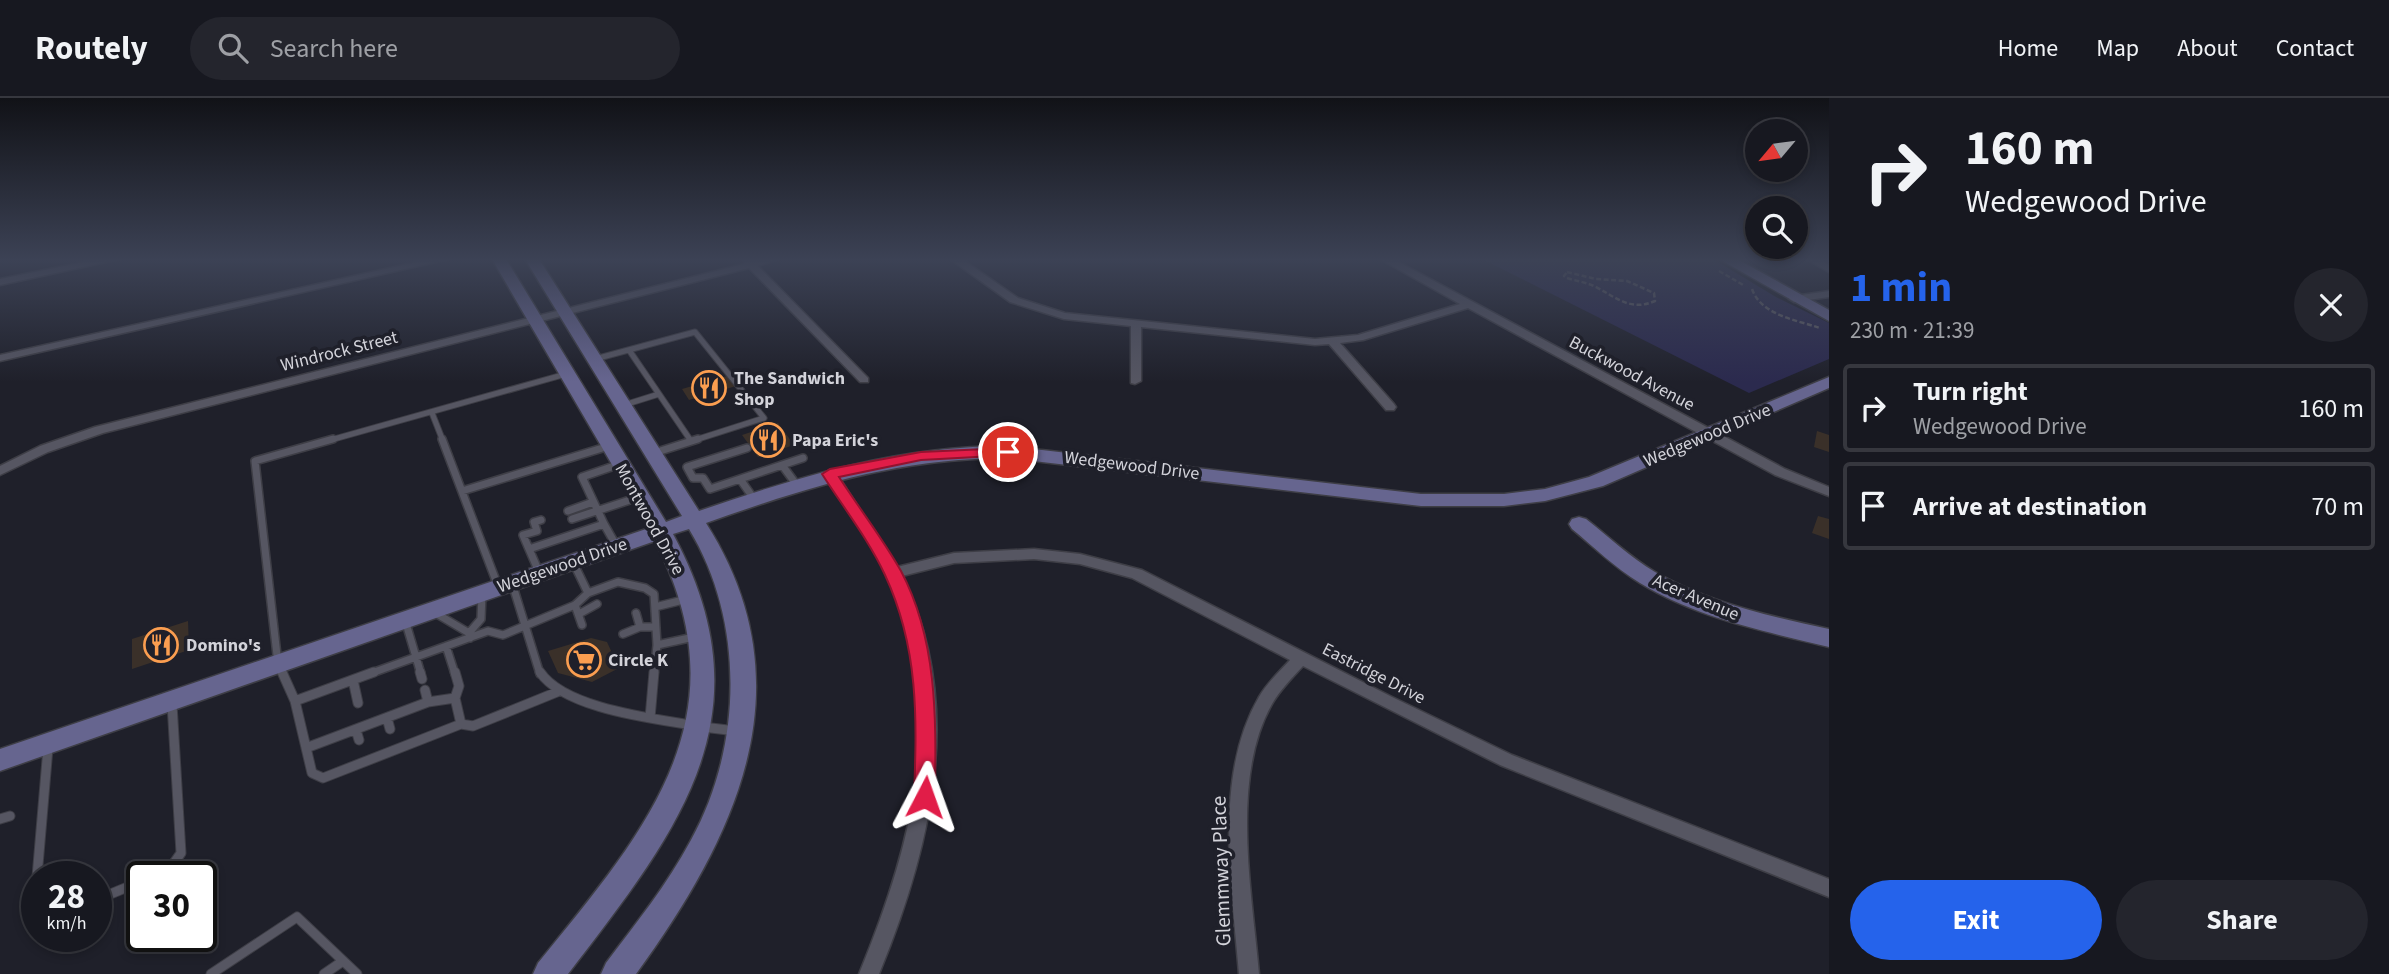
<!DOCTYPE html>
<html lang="en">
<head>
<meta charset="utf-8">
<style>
  body { margin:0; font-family:"Source Sans 3",sans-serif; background:#24252d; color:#f1f3f6; height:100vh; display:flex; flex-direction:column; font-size:26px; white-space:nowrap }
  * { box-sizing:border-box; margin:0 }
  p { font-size:23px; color:#9ea0a5 }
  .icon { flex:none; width:38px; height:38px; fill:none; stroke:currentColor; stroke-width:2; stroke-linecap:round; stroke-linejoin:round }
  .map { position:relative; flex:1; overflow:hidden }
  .side { display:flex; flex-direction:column; background:#171820; width:560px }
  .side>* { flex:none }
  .hud { background:#171820; color:#f1f3f6; overflow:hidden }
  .needle { width:46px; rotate:241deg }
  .tools { position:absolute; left:1745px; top:21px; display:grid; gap:14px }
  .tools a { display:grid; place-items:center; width:63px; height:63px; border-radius:50%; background:#171820; box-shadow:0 4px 10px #0003,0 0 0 2px #36373e; font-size:35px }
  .speed { position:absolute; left:21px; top:763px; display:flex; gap:14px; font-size:35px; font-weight:700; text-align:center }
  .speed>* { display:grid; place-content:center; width:91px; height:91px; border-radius:50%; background:#171820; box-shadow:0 4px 10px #0003,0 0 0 2px #36373e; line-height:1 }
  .speed small { font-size:18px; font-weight:400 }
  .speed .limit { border:4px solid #111; border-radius:10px; background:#fff; color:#111 }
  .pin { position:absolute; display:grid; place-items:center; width:60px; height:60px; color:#fff; margin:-30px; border:4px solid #fff; border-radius:50%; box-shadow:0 2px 7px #0007 }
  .me { position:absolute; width:77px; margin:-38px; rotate:4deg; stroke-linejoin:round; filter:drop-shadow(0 0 5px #0008) }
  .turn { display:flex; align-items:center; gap:24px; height:147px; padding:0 21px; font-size:32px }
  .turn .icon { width:91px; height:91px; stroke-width:2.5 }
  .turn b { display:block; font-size:49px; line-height:60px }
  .round { display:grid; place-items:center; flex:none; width:74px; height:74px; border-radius:37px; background:#24252d }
  .headline { display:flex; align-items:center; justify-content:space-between; height:119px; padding:0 21px }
  h1 { font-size:42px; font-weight:700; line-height:52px; color:#2563eb }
  .cta { display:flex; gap:14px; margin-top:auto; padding:14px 21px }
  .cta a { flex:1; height:80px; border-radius:42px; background:#2563eb; color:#fff; font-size:28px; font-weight:700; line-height:80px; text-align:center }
  .cta a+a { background:#24252d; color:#f1f3f6 }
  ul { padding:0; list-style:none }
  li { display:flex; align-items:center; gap:21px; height:88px; margin:0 14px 10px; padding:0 7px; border:4px solid #36373e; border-radius:7px }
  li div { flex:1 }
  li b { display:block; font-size:26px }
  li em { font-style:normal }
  header { display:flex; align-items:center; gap:42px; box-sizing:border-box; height:98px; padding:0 35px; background:#171820; border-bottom:2px solid #36373e }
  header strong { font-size:33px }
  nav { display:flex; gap:38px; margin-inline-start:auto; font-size:24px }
  .search { width:490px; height:63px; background:#24252d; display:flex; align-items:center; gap:18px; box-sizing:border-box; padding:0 24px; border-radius:38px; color:#9ea0a5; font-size:26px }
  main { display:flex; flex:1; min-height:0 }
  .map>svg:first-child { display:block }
  .green { fill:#2b2a4e }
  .building { fill:#3a3029 }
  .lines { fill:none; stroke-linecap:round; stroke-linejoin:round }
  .lane-far2-casing { stroke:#3e3e46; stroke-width:7 }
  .lane-far1-casing { stroke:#3e3e46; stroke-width:10 }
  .lane-casing { stroke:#3e3e46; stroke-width:11 }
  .street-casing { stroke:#3e3e46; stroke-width:3 }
  .secondary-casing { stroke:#3e3e46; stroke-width:3 }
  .path { stroke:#5e5e67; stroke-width:2.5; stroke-dasharray:5 2.5; stroke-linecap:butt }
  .lane-far2 { stroke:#565662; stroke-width:5 }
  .lane-far1 { stroke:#565662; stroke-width:7 }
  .lane { stroke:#565662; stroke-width:9 }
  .street { fill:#565662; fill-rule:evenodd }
  .secondary { fill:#66658f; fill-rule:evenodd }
  .route { fill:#e11d48; stroke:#92132f; stroke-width:2 }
  .labels { text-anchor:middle; stroke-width:7; stroke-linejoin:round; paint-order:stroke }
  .street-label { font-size:18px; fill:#d3d3da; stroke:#1f202a }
  .poi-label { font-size:18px; font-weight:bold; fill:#d3d3da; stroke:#1f202a; text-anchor:start }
  .near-street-label { font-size:21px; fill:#d3d3da; stroke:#1f202a }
</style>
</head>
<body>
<header>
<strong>Routely</strong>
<div class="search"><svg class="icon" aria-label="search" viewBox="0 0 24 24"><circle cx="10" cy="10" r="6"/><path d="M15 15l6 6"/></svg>Search here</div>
<nav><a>Home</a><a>Map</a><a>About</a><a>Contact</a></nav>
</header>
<main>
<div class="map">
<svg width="1829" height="876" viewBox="0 0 1829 876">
  <rect width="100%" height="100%" fill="#1f202a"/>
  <path class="green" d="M1482,161H1713L1776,199L1829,225V261L1749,295Z"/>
  <path class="building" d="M727,278L736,288L689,302L682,291Z
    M778,325L794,347L758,359L742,337Z
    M1817,333L1829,337V354L1814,349Z
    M1818,418L1829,421V441L1812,435Z
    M188,523L189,552L132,571V541Z
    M591,540L607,544L619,570L592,584L558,575L548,553Z"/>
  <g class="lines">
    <g class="lane-far2-casing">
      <path id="lane-far2" d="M629,252L691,343
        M595,261L695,234L764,320L692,343
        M624,307L659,296
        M432,315L443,343
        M327,343L566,276"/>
    </g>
    <g class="lane-far1-casing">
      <path id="lane-far1" d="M442,341L498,488
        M747,350L687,369L693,380H703L710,391L740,381L754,401
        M654,355L698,341
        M782,367L803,360
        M740,381L782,367L796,386
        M462,393L609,348
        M568,413L593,404
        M572,421L639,399
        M604,426L617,449
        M529,451L523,437L537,433L534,424L541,422
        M573,464L588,495
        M539,474L529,451L604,426L582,379L620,366
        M512,485L540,576
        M575,507L582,527
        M655,509L687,501
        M432,513L469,535
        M636,515L640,529
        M579,516L597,506
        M405,522L421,576
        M623,536L640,529H656
        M470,540L469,535L481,521L482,496
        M657,547L694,539
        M446,548L455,576
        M283,576L278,566L255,363L333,341
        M369,576L488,533L503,537L575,507L588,495L618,484L645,490L654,496L657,547L654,576"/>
    </g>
    <g class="lane-casing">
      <path id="lane" d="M282,574L295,603L312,675L323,680L461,626L473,628L557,594
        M420,574L422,581
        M455,574L459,588L455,600L461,626
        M540,574C564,610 650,620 691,627
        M353,582L358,605
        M425,592L428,604
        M295,603L374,574
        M387,620L390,631
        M650,620L654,574
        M703,629L736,633
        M356,632L359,642
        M306,650L428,604L455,600
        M0,721L10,718
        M37,779L48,650
        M152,779L169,772L181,755L172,606
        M37,788L34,820H37
        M96,802L142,783
        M211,876L297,819L357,876
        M324,876L343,863"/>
    </g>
    <g class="street-casing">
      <path id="street" d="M99,161H120L0,187V181Z
        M430,161H449L0,263V257Z
        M743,161L753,163L779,161L758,168L868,280V284H860L749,170L103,335L48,354L0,377V368L40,348L95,329L744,166Z
        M950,161H962L1018,200L1065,215L1315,241L1358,237L1460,206L1380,161H1393L1785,371L1829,389V398L1775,377L1468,210L1363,242L1340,245L1394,306L1396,309L1394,312H1386L1329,246L1315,247L1141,229V283L1135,286L1131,285V228L1064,221L1010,204Z
        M1806,161H1818L1829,167V174Z
        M1829,193V199L1794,204L1789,201L1794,198Z
        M830,372L835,373L897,469L954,455L1034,451L1080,456L1142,472L1392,599L1512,657L1829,781V799L1500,667L1303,568C1292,580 1280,592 1272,606C1230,680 1252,794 1259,876H1239C1232,789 1213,678 1259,599C1267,585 1279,574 1290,562L1132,480L1080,466L1034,461L954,465L902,478C966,607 931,750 879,876H859C911,750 946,622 893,489C876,449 847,413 823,376Z"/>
    </g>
    <g class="secondary-casing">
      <path id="secondary" d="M492,161H506L666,424L682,418L525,161H539L699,413C801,378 899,348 1008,348L1421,396H1504L1545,391L1589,379L1829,279V290L1603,388L1545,403L1504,408H1421L1008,360C898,360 808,389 706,425C809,587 737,737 636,876H601L606,865C636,825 667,787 691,742C743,648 745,523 689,431L673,436C771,618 678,733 568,876H533L538,865C646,732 746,619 655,443L0,673V651L649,430Z
        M1719,161H1737L1829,212V223Z
        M1579,419L1586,421C1609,439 1630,459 1655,474C1709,505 1769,518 1829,531V549C1764,533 1697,520 1640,485C1615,470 1594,449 1572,431L1569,426L1572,421Z"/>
    </g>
    <path class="path" d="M1719,173L1745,188
      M1567,174L1596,181L1627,183L1654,195L1655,203C1630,214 1616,199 1594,188C1585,184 1576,183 1567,180L1564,178Z
      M1752,191C1761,217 1796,222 1820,230"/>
    <use href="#lane-far2" class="lane-far2"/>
    <use href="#lane-far1" class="lane-far1"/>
    <use href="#lane" class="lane"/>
    <use href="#street" class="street"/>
    <use href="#secondary" class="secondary"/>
  </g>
  <linearGradient id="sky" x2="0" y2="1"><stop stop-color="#111217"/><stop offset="0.57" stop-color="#3c4255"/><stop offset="1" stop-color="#3c4255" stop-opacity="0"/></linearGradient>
  <rect width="1829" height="284" fill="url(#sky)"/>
  <path class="route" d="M1008,350L1013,351V357L921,362L839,379C859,410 883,441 901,473C938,543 936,622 935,699L932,705L925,708L917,705L914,699C917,621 919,550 885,477C869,442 843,409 822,376L830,371L921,354Z"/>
  <defs>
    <g id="restaurant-ring" transform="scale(1.75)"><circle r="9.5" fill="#1f202a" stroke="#fb9e50" stroke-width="1.5"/><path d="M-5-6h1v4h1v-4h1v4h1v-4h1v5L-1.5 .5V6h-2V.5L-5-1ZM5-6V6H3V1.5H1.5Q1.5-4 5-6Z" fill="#fb9e50"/></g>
    <g id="supermarket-ring" transform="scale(1.75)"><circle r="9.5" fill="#1f202a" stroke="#fb9e50" stroke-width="1.5"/><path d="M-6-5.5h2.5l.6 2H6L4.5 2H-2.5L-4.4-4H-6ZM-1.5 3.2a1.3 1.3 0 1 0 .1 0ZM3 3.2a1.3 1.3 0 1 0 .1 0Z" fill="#fb9e50"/></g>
  </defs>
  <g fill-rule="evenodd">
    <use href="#restaurant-ring" x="709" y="290"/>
    <use href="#restaurant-ring" x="768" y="342"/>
    <use href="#restaurant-ring" x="161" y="547"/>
    <use href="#supermarket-ring" x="584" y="562"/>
  </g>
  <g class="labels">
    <g class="street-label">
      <text transform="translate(339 253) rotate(-14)" y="6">Windrock Street</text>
      <text transform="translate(1632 275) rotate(28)" y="6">Buckwood Avenue</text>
      <text transform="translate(1707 337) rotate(-23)" y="6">Wedgewood Drive</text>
      <text transform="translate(1132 367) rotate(7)" y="6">Wedgewood Drive</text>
      <text transform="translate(650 421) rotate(61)" y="6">Montwood Drive</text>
      <text transform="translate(562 467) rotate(-19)" y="6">Wedgewood Drive</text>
      <text transform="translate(1696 499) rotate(23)" y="6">Acer Avenue</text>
      <text transform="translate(1374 575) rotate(27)" y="6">Eastridge Drive</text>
    </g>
    <g class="poi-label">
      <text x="734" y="286">The Sandwich<tspan x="734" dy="21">Shop</tspan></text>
      <text x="792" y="348">Papa Eric's</text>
      <text x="186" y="553">Domino's</text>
      <text x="608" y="568">Circle K</text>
    </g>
    <g class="near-street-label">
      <text transform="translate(1221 773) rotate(-92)" y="7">Glemmway Place</text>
    </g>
  </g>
</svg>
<div class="tools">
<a><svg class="needle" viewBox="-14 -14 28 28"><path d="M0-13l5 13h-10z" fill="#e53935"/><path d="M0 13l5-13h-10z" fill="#9ea0a5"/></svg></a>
<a><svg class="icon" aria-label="search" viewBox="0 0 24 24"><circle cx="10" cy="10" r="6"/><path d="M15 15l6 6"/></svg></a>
</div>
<div class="speed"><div>28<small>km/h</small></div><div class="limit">30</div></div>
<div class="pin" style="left:1008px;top:354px;background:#d93025"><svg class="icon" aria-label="arrive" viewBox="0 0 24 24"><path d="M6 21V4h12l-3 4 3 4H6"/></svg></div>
<svg class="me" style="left:925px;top:699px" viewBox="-20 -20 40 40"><path d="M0-17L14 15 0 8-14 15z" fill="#e11d48" stroke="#fff" stroke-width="4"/></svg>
</div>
<section class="side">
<div class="hud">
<div class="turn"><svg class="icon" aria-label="right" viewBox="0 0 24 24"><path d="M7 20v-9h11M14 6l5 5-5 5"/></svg><div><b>160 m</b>Wedgewood Drive</div></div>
</div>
<div class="headline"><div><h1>1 min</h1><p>230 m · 21:39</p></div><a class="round"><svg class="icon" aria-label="close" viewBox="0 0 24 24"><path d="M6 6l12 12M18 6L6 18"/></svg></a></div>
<ul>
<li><svg class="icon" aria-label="right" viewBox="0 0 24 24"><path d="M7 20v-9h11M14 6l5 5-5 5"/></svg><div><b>Turn right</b><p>Wedgewood Drive</p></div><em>160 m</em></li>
<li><svg class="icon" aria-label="arrive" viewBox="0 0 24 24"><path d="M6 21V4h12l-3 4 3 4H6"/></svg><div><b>Arrive at destination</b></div><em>70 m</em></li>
</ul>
<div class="cta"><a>Exit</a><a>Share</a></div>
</section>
</main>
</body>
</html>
